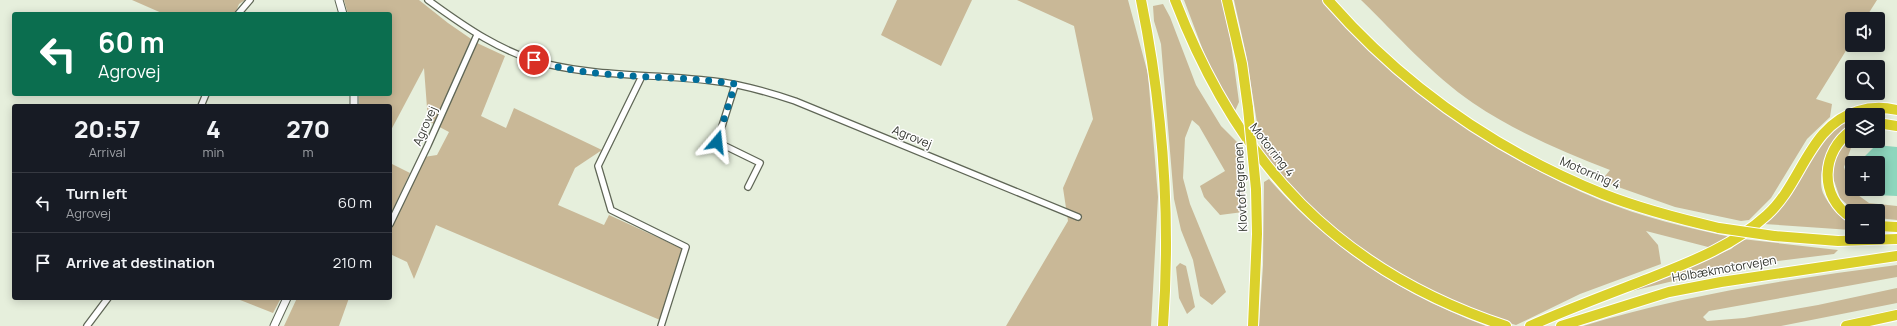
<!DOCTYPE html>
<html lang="en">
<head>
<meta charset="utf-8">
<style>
  body { margin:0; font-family:Manrope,sans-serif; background:#20242c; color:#f1f3f6; height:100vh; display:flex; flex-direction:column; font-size:15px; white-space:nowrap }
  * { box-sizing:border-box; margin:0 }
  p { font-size:13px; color:#9ea1a6 }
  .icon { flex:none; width:22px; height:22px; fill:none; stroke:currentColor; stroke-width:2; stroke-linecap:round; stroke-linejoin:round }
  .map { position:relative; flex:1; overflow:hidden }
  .drawer { position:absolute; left:12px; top:104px; width:380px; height:196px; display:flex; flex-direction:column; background:#171b24; border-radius:4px; box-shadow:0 2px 10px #0003 }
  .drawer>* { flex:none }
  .banner { position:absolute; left:12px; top:12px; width:380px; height:84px; border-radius:4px; box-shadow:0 2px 10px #0003; background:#0b6e4f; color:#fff; overflow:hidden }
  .tools { position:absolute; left:1845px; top:12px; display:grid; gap:8px }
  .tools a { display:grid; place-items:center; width:40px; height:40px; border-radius:4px; background:#171b24; box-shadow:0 2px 10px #0003; font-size:20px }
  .pin { position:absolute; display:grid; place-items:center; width:34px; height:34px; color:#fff; margin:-17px; border:2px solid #fff; border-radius:50%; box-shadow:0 1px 4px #0007 }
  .me { position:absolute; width:44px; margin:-22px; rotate:17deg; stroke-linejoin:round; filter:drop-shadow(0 0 3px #0008) }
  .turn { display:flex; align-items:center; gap:14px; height:84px; padding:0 20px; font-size:18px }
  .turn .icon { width:52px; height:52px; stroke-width:2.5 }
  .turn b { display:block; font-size:28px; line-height:34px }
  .eta { display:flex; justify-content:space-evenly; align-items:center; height:68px; text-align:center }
  .eta b { font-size:24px; font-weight:800; line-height:28px }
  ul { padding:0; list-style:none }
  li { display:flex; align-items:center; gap:12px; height:60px; padding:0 20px; border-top:1px solid #363941 }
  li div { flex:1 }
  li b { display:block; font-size:15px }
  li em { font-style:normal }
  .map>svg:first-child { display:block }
  .green { fill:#c9b897 }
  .water { fill:#8dd6bd }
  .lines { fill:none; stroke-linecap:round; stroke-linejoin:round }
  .minor-casing { stroke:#5f6656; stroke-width:8 }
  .tertiary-casing { stroke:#5f6656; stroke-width:9 }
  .motorway-casing { stroke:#fff; stroke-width:12 }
  .minor { stroke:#fff; stroke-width:5.5 }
  .tertiary { stroke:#fff; stroke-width:7 }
  .motorway { stroke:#dbd12b; stroke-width:10 }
  .motorway-bridge-casing { stroke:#fff; stroke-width:12; stroke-linecap:butt }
  .motorway-bridge { stroke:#dbd12b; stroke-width:10 }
  .route { stroke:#016e9a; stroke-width:7; stroke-dasharray:0 12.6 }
  .labels { text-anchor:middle; stroke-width:3; stroke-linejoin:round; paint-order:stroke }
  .street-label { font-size:12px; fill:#33362f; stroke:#fff }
</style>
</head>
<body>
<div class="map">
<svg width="1897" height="326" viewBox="0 0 1897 326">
  <rect width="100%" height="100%" fill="#e6efdc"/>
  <path class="green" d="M132,0H245L239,4L235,14H164Z
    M344,0H419L448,23L477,43L505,56L481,116L506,128L514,108L602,150L575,168L558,205L604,225L609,215L683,249L660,320L436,225L414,279L407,262L390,254V230L424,157L437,155L449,132L428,121L424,68L390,132V106H359V94H390V14H348Z
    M897,0H972L941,66L881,35Z
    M1017,0H1128L1148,74L1158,197L1151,326H1006L1068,221L1063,188L1093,119L1074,26Z
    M1184,0H1222L1228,21L1239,102L1235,111L1212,74Z
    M1234,0H1323C1398,87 1494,156 1600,200C1642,217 1687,228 1731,237L1712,248L1646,231L1658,245L1661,264L1580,294L1516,325L1491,318L1435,294L1366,254L1317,214L1262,154L1246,54Z
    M1361,0H1877L1865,19H1852V41L1816,99L1832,104L1830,117L1807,139L1771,198L1749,220L1741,221L1675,207L1601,181L1610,170C1563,152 1516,132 1473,103C1432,75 1397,35 1361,0Z
    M1163,4L1170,17L1196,85L1221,126L1238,143L1244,196L1243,212L1220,215L1204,197L1200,186L1225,171L1199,126L1192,120L1185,138L1183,178L1190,204L1226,292L1212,305L1200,296L1193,260L1181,230L1174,199L1161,44L1154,21L1153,6Z
    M1852,116V123C1832,132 1815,172 1823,193C1829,206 1840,216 1851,226V230L1764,224L1830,131Z
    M1852,137V141H1863L1851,148L1844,167L1851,190L1869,203L1897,206V220L1878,218V211H1854L1840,198L1832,175L1836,155Z
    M390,163L410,173L390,216Z
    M1269,179C1330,248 1400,294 1486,326H1259L1263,265L1264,182Z
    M1742,239L1838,250L1834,254L1731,267L1632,291L1731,249Z
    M1180,263L1186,266L1195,307L1187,314L1179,298L1176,267Z
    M1897,265V277L1709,311L1703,317L1707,321L1744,318L1818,305L1897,288V303L1781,326H1583C1686,294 1790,279 1897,265Z
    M235,298H281L273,313Z
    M297,298H349L339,326H284Z"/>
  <path class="water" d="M1876,145L1897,147V196L1874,195L1866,189H1878V163H1860L1862,159Z"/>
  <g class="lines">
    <g class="minor-casing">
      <path id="minor" d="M428,0C465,27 502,53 547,64C601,77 658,74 713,81C741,84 768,92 795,101L1078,217
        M238,14L250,0
        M642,76L598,166L611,210L686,247L661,326
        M735,85L717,142L760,163L748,187
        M201,106L206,94
        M390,224L428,145L477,35
        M87,326L108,298"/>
    </g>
    <g class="tertiary-casing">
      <path id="tertiary" d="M339,0L343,14
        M354,106V94
        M274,326L287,298"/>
    </g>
    <g class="motorway-casing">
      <path id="motorway" d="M1141,0C1163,108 1171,216 1163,326
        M1175,0C1238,164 1338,271 1506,326
        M1227,0L1242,64L1248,108
        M1328,0C1403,86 1497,151 1603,194C1641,209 1680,219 1719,228
        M1878,123L1897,126
        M1852,130C1821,151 1818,197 1852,218
        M1878,226L1897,227
        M1774,236L1838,241L1897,239
        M1253,326L1257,234L1256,189
        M1530,326C1568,309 1606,295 1645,280C1688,263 1732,247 1767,215C1802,184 1809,125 1858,111C1871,107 1884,107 1897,110
        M1561,326L1669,292L1721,282L1897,256
        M1846,326L1897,315"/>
    </g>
    <use href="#minor" class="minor"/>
    <use href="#tertiary" class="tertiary"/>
    <use href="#motorway" class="motorway"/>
    <g class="motorway-bridge-casing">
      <path id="motorway-bridge" d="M1248,108L1256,189
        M1719,228L1774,236"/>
    </g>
    <use href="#motorway-bridge" class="motorway-bridge"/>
  </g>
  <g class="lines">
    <path class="route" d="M534,60C597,82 670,73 735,84L717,142"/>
  </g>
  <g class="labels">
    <g class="street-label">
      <text transform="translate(425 126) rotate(-66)" y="4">Agrovej</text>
      <text transform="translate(912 137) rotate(22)" y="4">Agrovej</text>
      <text transform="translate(1272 150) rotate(52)" y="4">Motorring 4</text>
      <text transform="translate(1590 173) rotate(23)" y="4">Motorring 4</text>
      <text transform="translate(1241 187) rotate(-93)" y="4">Klovtoftegrenen</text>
      <text transform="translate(1724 269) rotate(-10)" y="4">Holbækmotorvejen</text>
    </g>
  </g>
</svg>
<div class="tools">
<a><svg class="icon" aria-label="sound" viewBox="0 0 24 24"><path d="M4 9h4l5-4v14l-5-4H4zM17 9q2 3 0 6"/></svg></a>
<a><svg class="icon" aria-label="search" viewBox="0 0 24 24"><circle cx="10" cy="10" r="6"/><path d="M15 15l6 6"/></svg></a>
<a><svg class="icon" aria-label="layers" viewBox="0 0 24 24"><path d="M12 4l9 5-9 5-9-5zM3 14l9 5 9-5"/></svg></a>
<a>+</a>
<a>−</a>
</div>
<div class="pin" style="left:534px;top:60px;background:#d93025"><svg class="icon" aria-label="arrive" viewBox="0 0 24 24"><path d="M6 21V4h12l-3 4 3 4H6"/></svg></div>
<svg class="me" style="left:717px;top:142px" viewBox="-20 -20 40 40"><path d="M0-17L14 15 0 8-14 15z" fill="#016e9a" stroke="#fff" stroke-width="4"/></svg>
<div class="banner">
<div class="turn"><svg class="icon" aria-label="left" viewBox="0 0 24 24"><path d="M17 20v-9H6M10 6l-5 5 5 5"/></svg><div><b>60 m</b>Agrovej</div></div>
</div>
<section class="drawer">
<div class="eta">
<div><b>20:57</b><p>Arrival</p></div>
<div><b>4</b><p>min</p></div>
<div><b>270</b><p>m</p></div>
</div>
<ul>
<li><svg class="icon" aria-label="left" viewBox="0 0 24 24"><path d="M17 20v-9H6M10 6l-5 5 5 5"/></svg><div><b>Turn left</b><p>Agrovej</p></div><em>60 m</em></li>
<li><svg class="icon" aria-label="arrive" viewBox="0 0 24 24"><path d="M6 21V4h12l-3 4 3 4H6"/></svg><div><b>Arrive at destination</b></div><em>210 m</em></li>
</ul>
</section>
</div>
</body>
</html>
